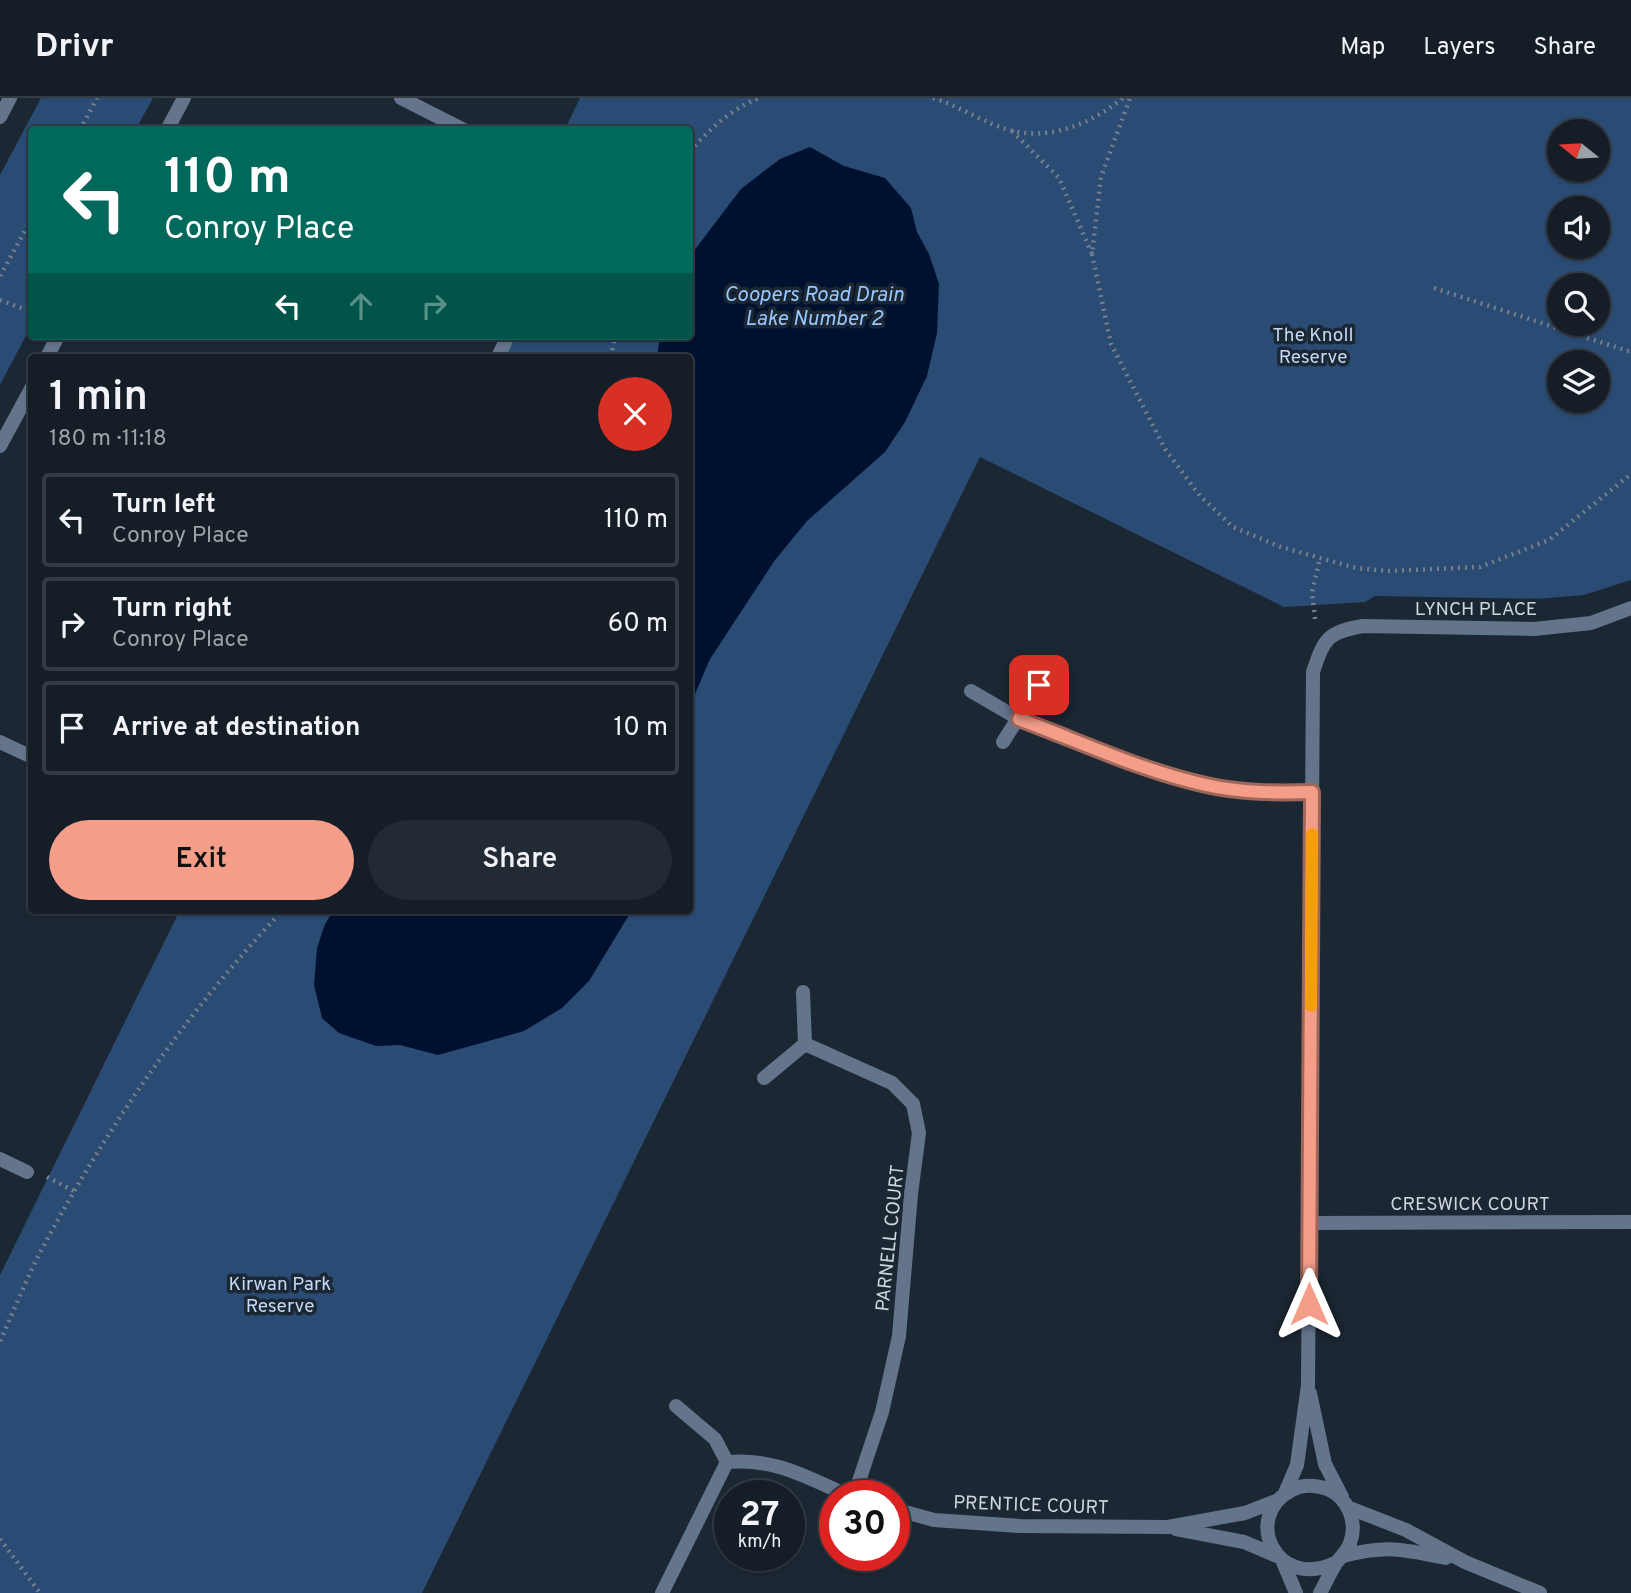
<!DOCTYPE html>
<html lang="en">
<head>
<meta charset="utf-8">
<style>
  body { margin:0; font-family:Overpass,sans-serif; background:#222a33; color:#f1f3f6; height:100vh; display:flex; flex-direction:column; font-size:26px; white-space:nowrap }
  * { box-sizing:border-box; margin:0 }
  p { font-size:23px; color:#9da2a7 }
  .icon { flex:none; width:38px; height:38px; fill:none; stroke:currentColor; stroke-width:2; stroke-linecap:round; stroke-linejoin:round }
  .map { position:relative; flex:1; overflow:hidden }
  .drawer { position:absolute; left:28px; top:256px; width:665px; height:560px; display:flex; flex-direction:column; background:#151d27; border-radius:7px; box-shadow:0 2px 5px #0004,0 0 0 2px #343b44 }
  .drawer>* { flex:none }
  .banner { position:absolute; left:28px; top:28px; width:665px; height:214px; border-radius:7px; box-shadow:0 2px 5px #0004,0 0 0 2px #343b44; background:#00695c; color:#fff; overflow:hidden }
  .needle { width:46px; rotate:288deg }
  .tools { position:absolute; left:1547px; top:21px; display:grid; gap:14px }
  .tools a { display:grid; place-items:center; width:63px; height:63px; border-radius:50%; background:#151d27; box-shadow:0 2px 5px #0004,0 0 0 2px #343b44; font-size:35px }
  .speed { position:absolute; left:714px; top:1382px; display:flex; gap:14px; font-size:35px; font-weight:700; text-align:center }
  .speed>* { display:grid; place-content:center; width:91px; height:91px; border-radius:50%; background:#151d27; box-shadow:0 2px 5px #0004,0 0 0 2px #343b44; line-height:1 }
  .speed small { font-size:18px; font-weight:400 }
  .speed .limit { border:10px solid #d22; background:#fff; color:#111 }
  .pin { position:absolute; display:grid; place-items:center; width:60px; height:60px; color:#fff; margin:-30px; border-radius:14px; box-shadow:0 4px 10px #0006 }
  .me { position:absolute; width:77px; margin:-38px; rotate:0deg; stroke-linejoin:round; filter:drop-shadow(0 0 5px #0008) }
  .turn { display:flex; align-items:center; gap:24px; height:147px; padding:0 21px; font-size:32px }
  .turn .icon { width:91px; height:91px; stroke-width:2.5 }
  .turn b { display:block; font-size:49px; line-height:60px }
  .lanes { display:flex; align-items:center; height:66px; padding:0 21px; background:#0003; justify-content:center; gap:35px; direction:ltr }
  .lanes .off { opacity:.35 }
  .round { display:grid; place-items:center; flex:none; width:74px; height:74px; border-radius:37px; background:#222a33 }
  .headline { display:flex; align-items:center; justify-content:space-between; height:119px; padding:0 21px }
  h1 { font-size:42px; font-weight:600; line-height:52px }
  .button { display:flex; gap:14px; margin-top:auto; padding:14px 21px }
  .button a { flex:1; height:80px; border-radius:42px; background:#f49e8a; color:#111; font-size:28px; font-weight:600; line-height:80px; text-align:center }
  .button a+a { background:#222a33; color:#f1f3f6 }
  ul { padding:0; list-style:none }
  li { display:flex; align-items:center; gap:21px; height:94px; margin:0 14px 10px; padding:0 7px; border:4px solid #343b44; border-radius:7px }
  li div { flex:1 }
  li b { display:block; font-size:26px }
  li em { font-style:normal }
  header { display:flex; align-items:center; gap:42px; box-sizing:border-box; height:98px; padding:0 35px; background:#151d27; border-bottom:2px solid #343b44 }
  header strong { font-size:33px }
  nav { display:flex; gap:38px; margin-inline-start:auto; font-size:24px }
  .map>svg:first-child { display:block }
  .green { fill:#2a4b74; fill-rule:evenodd }
  .water { fill:#001130 }
  .lines { fill:none; stroke-linecap:round; stroke-linejoin:round }
  .path { stroke:#767f8a; stroke-width:4.5; stroke-dasharray:2 5; stroke-linecap:butt }
  .lane { stroke:#64758b; stroke-width:14 }
  .street { stroke:#64758b; stroke-width:14 }
  .route-casing { stroke:#9f675a; stroke-width:18 }
  .route { stroke:#f49e8a; stroke-width:12 }
  .slow { stroke:#f59e0b; stroke-width:12 }
  .labels { text-anchor:middle; stroke-width:7; stroke-linejoin:round; paint-order:stroke }
  .park-label { font-size:19px; fill:#c3daf7; stroke:#1c2734 }
  .street-label { font-size:19px; fill:#ced5de; stroke:#1c2734 }
  .water-label { font-size:21px; font-style:italic; fill:#98c6ff; stroke:#1c2734 }
</style>
</head>
<body>
<header>
<strong>Drivr</strong>
<nav><a>Map</a><a>Layers</a><a>Share</a></nav>
</header>
<div class="map">
<svg width="1631" height="1495" viewBox="0 0 1631 1495">
  <rect width="100%" height="100%" fill="#1c2734"/>
  <path class="green" d="M41,0H153L136,31L32,32L31,228L0,287V77Z
    M580,0H1631V482L1584,497L1536,501L1375,498L1365,504L1284,509L980,359L422,1495H0V1177L180,812H690V259H498L508,238H690V32L565,31ZM1559,33H1598V72H1559ZM1559,110H1598V149H1559ZM1559,187H1598V226H1559ZM1559,264H1598V303H1559Z"/>
  <path class="water" d="M810,49L844,68L885,80L911,110L917,134L929,156L939,186L937,235L927,278L905,324L885,354L807,423L775,462L710,561L692,603L690,623V259H657L660,238H690V158L741,91L780,61Z
    M334,812H632L589,883L562,910L524,933L438,957L400,947L376,948L339,935L322,920L314,887L317,850L325,826Z"/>
  <g class="lines">
    <path class="path" d="M933,0C960,8 987,27 1013,33C1053,42 1092,25 1123,0
      M80,32L97,0
      M1012,33L1059,80L1092,156L1101,79L1130,0
      M690,53C710,31 731,11 759,0
      M1092,156L1111,246L1165,351L1200,398L1233,429L1281,449L1356,470L1388,473L1480,469L1549,442L1631,376
      M0,178L32,120
      M1434,190L1631,254
      M0,202L32,214
      M611,259L615,238
      M1315,521L1312,494L1320,460
      M47,1079L74,1093
      M0,1243C14,1213 26,1181 42,1151C107,1029 188,912 283,812
      M0,1441L40,1495"/>
    <path class="lane" d="M971,593L1019,621
      M1003,644L1039,587
      M764,980L805,946L803,894
      M0,1061L27,1074"/>
    <path class="street" d="M401,0L464,32
      M0,19L10,0
      M167,32L184,0
      M47,259L58,238
      M498,259L508,238
      M0,348L32,289
      M1019,621C1080,644 1142,674 1206,688C1241,695 1277,694 1312,694
      M0,644L32,659
      M805,946L892,985L913,1006L919,1035L911,1096L899,1238L882,1314L854,1398
      M1309,1125L1631,1124
      M1310,1295L1325,1366L1342,1399
      M727,1364C775,1360 806,1379 849,1398
      M1285,1395L1297,1367L1308,1287L1313,574C1324,541 1327,534 1363,528L1534,531L1591,525L1631,510
      M1347,1409L1406,1432L1465,1464L1540,1495
      M894,1411L934,1422L1020,1428L1168,1429L1245,1415L1276,1403
      M1176,1431L1244,1444L1277,1458
      M1343,1458C1386,1447 1403,1451 1446,1460
      M1283,1464L1296,1495
      M662,1495L727,1364L715,1341L676,1308
      M1320,1495C1325,1486 1330,1475 1335,1467C1340,1459 1347,1454 1350,1445C1358,1424 1348,1400 1328,1391C1316,1387 1303,1386 1292,1392C1241,1418 1276,1495 1337,1464"/>
  </g>
  <g class="lines">
    <g class="route-casing">
      <path id="route" d="M1039,587L1019,621C1081,644 1142,673 1206,687C1241,695 1277,695 1312,694L1309,1206"/>
    </g>
    <use href="#route" class="route"/>
    <path class="slow" d="M1311,908L1312,736"/>
  </g>
  <g class="labels">
    <g class="park-label">
      <text x="1313" y="243">The Knoll<tspan x="1313" dy="22">Reserve</tspan></text>
      <text x="280" y="1192">Kirwan Park<tspan x="280" dy="22">Reserve</tspan></text>
    </g>
    <g class="street-label">
      <text x="1476" y="517">LYNCH PLACE</text>
      <text x="1470" y="1112">CRESWICK COURT</text>
      <text transform="translate(889 1140) rotate(-84)" y="7">PARNELL COURT</text>
      <text transform="translate(1031 1406) rotate(2)" y="7">PRENTICE COURT</text>
    </g>
    <g class="water-label">
      <text x="814" y="203">Coopers Road Drain<tspan x="814" dy="24">Lake Number 2</tspan></text>
    </g>
  </g>
</svg>
<div class="tools">
<a><svg class="needle" viewBox="-14 -14 28 28"><path d="M0-13l5 13h-10z" fill="#e53935"/><path d="M0 13l5-13h-10z" fill="#9da2a7"/></svg></a>
<a><svg class="icon" aria-label="sound" viewBox="0 0 24 24"><path d="M4 9h4l5-4v14l-5-4H4zM17 9q2 3 0 6"/></svg></a>
<a><svg class="icon" aria-label="search" viewBox="0 0 24 24"><circle cx="10" cy="10" r="6"/><path d="M15 15l6 6"/></svg></a>
<a><svg class="icon" aria-label="layers" viewBox="0 0 24 24"><path d="M12 4l9 5-9 5-9-5zM3 14l9 5 9-5"/></svg></a>
</div>
<div class="speed"><div>27<small>km/h</small></div><div class="limit">30</div></div>
<div class="pin" style="left:1039px;top:587px;background:#d93025"><svg class="icon" aria-label="arrive" viewBox="0 0 24 24"><path d="M6 21V4h12l-3 4 3 4H6"/></svg></div>
<svg class="me" style="left:1309px;top:1206px" viewBox="-20 -20 40 40"><path d="M0-17L14 15 0 8-14 15z" fill="#f49e8a" stroke="#fff" stroke-width="4"/></svg>
<div class="banner">
<div class="turn"><svg class="icon" aria-label="left" viewBox="0 0 24 24"><path d="M17 20v-9H6M10 6l-5 5 5 5"/></svg><div><b>110 m</b>Conroy Place</div></div>
<div class="lanes"><svg class="icon" aria-label="left" viewBox="0 0 24 24"><path d="M17 20v-9H6M10 6l-5 5 5 5"/></svg><svg class="icon off" aria-label="ahead" viewBox="0 0 24 24"><path d="M12 20V5M6 11l6-6 6 6"/></svg><svg class="icon off" aria-label="right" viewBox="0 0 24 24"><path d="M7 20v-9h11M14 6l5 5-5 5"/></svg></div>
</div>
<section class="drawer">
<div class="headline"><div><h1>1 min</h1><p>180 m · 11:18</p></div><a class="round" style="background:#d93025;color:#fff"><svg class="icon" aria-label="close" viewBox="0 0 24 24"><path d="M6 6l12 12M18 6L6 18"/></svg></a></div>
<ul>
<li><svg class="icon" aria-label="left" viewBox="0 0 24 24"><path d="M17 20v-9H6M10 6l-5 5 5 5"/></svg><div><b>Turn left</b><p>Conroy Place</p></div><em>110 m</em></li>
<li><svg class="icon" aria-label="right" viewBox="0 0 24 24"><path d="M7 20v-9h11M14 6l5 5-5 5"/></svg><div><b>Turn right</b><p>Conroy Place</p></div><em>60 m</em></li>
<li><svg class="icon" aria-label="arrive" viewBox="0 0 24 24"><path d="M6 21V4h12l-3 4 3 4H6"/></svg><div><b>Arrive at destination</b></div><em>10 m</em></li>
</ul>
<div class="button"><a>Exit</a><a>Share</a></div>
</section>
</div>
</body>
</html>
